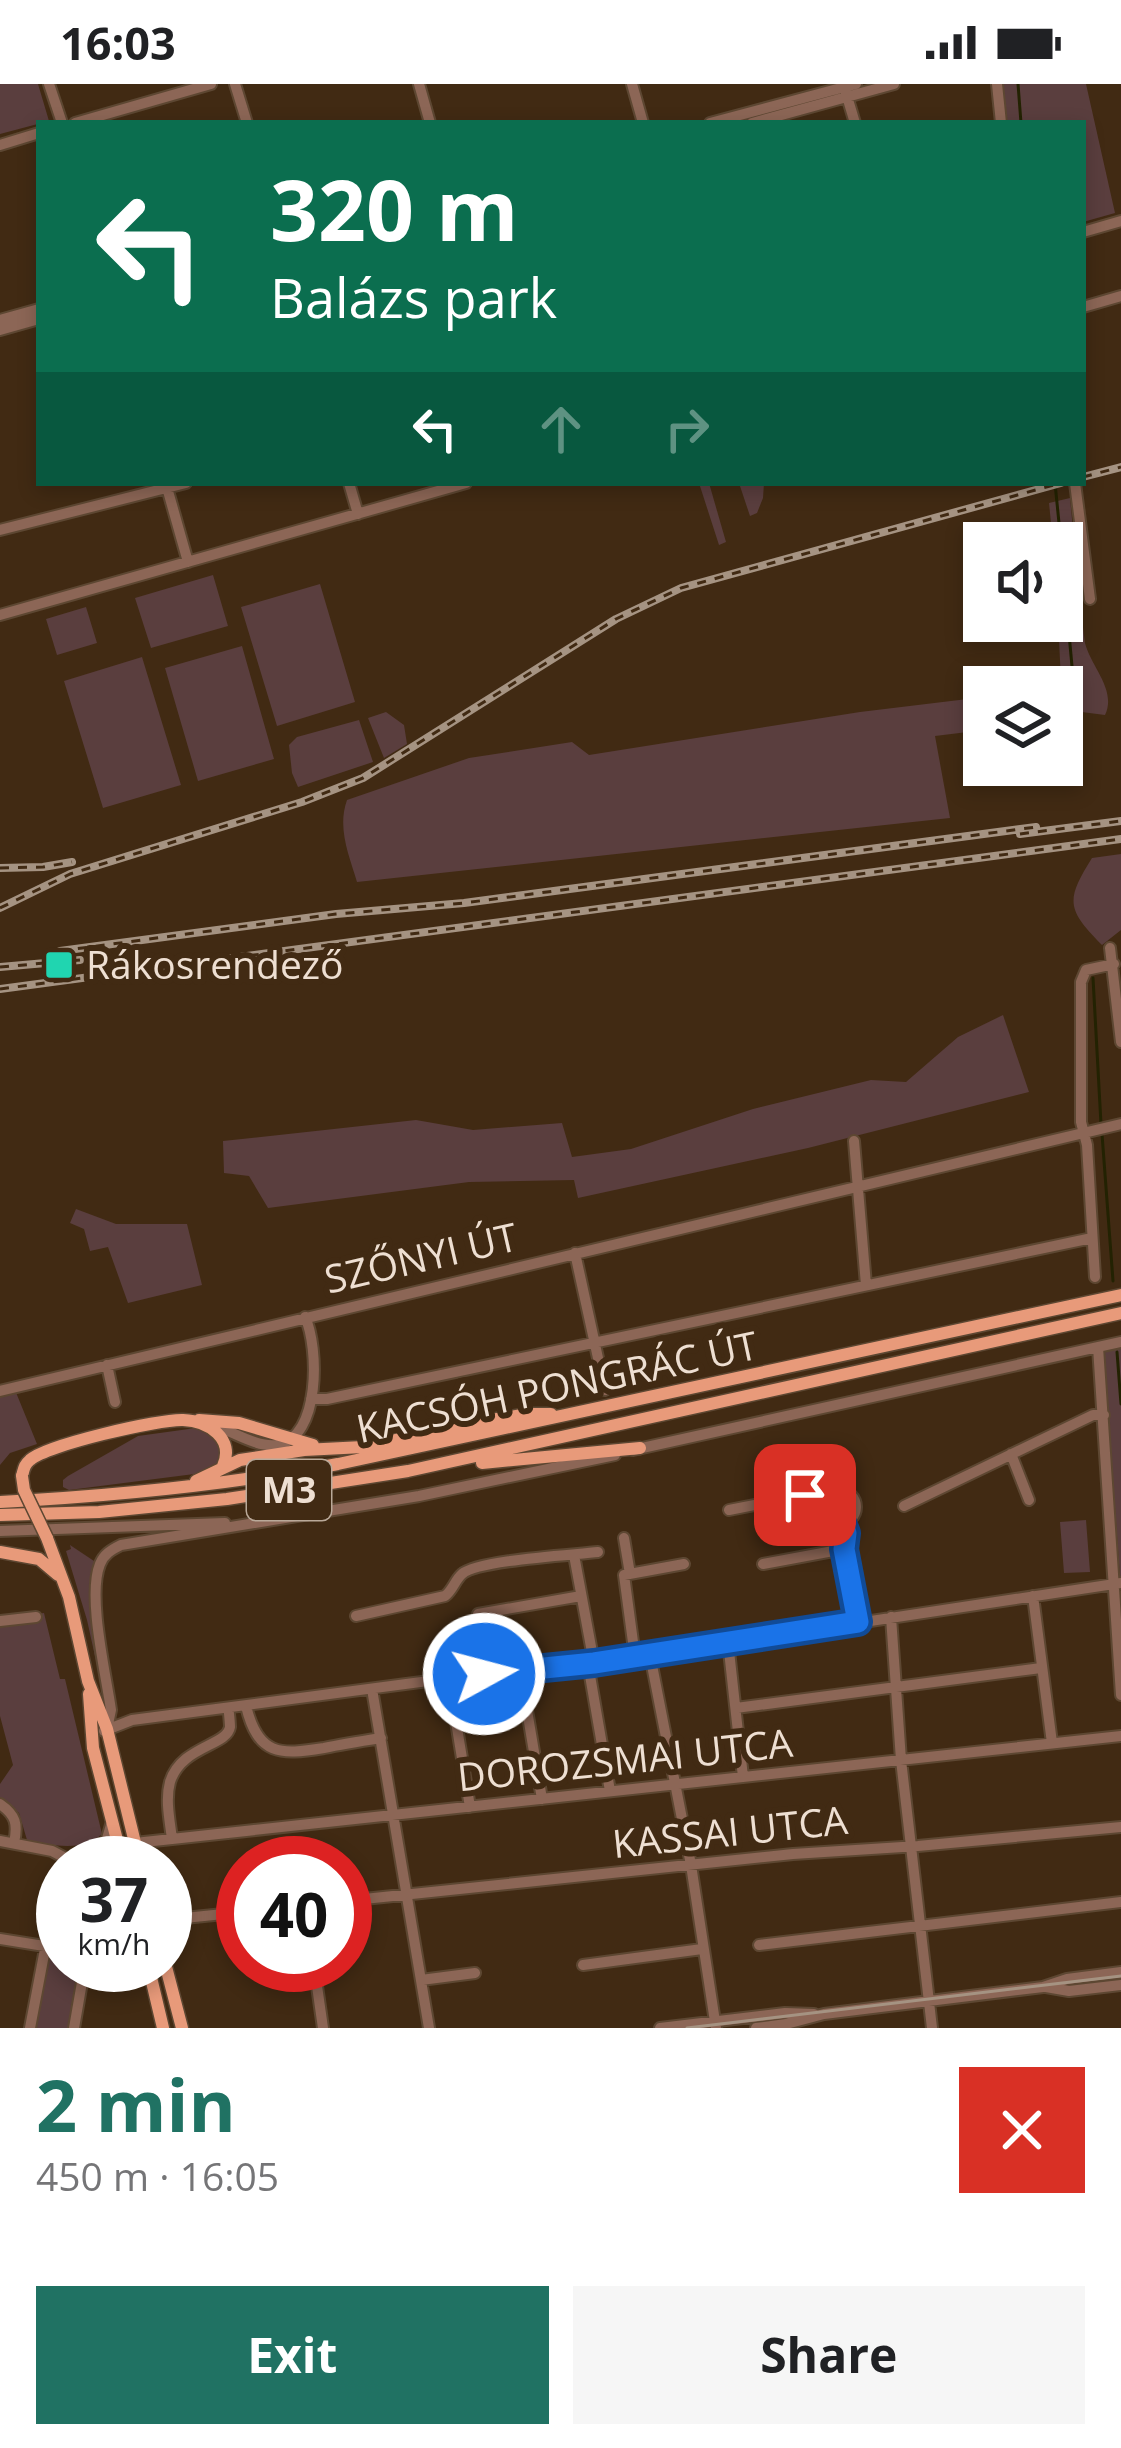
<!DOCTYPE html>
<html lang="en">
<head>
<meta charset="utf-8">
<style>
  body { margin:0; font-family:"Open Sans",sans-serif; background:#f6f6f6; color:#202124; height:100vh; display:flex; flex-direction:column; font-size:45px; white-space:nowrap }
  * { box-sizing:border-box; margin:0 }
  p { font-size:39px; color:#757577 }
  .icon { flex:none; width:66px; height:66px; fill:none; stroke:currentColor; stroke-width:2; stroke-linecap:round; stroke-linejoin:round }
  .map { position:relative; height:1944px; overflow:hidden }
  .details { display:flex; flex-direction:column; background:#fff; flex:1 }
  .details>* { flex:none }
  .guide { position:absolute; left:36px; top:36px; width:1050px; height:366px; border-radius:0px; box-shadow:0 6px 18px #0003; background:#0b6e4f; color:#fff; overflow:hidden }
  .fabs { position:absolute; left:963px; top:438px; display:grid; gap:24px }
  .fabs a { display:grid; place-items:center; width:120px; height:120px; border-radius:0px; background:#fff; box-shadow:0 6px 18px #0003; font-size:60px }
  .speed { position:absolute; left:36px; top:1752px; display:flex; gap:24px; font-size:60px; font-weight:700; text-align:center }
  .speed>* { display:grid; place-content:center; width:156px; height:156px; border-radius:50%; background:#fff; box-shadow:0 6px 18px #0003; line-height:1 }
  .speed small { font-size:30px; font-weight:400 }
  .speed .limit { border:18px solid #d22; background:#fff; color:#111 }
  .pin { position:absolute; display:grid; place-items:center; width:102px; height:102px; color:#fff; margin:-51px; border-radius:24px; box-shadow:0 6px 18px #0006 }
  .me { position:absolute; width:132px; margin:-66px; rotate:83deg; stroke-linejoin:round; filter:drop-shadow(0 0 9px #0008) }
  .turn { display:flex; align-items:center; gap:42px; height:252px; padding:0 36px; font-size:54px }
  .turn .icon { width:156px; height:156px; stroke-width:2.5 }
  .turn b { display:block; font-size:84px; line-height:102px }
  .lanes { display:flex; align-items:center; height:114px; padding:0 36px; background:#0003; justify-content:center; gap:60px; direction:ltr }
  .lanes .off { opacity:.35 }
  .round { display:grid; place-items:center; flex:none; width:126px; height:126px; border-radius:0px; background:#f6f6f6 }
  .headline { display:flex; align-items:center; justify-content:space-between; height:204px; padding:0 36px }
  h1 { font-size:72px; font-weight:700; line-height:90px; color:#207263 }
  .action { display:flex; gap:24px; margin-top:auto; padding:24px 36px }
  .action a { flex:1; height:138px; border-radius:0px; background:#207263; color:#fff; font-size:48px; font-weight:700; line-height:138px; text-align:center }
  .action a+a { background:#f6f6f6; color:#202124 }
  .status { display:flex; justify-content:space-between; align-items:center; height:84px; padding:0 60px; background:#fff; direction:ltr }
  .status svg { height:33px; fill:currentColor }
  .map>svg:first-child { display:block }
  .green { fill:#5a3e3e }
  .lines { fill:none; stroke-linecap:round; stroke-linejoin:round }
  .stream { stroke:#232202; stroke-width:3 }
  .minor-casing { stroke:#5d4732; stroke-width:14 }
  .major-casing { stroke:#5d4732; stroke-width:15 }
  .minor { stroke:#8c6656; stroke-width:10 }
  .major { stroke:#e89a7a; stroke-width:12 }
  .tram { stroke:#a59382; stroke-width:3 }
  .rail-casing { stroke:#a59382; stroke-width:8 }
  .rail { stroke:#412a13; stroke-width:3; stroke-dasharray:9; stroke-linecap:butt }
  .major-bridge-casing { stroke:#5d4732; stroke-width:15; stroke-linecap:butt }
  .major-bridge { stroke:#e89a7a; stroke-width:12 }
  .route-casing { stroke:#114b97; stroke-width:30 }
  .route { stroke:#1a73e8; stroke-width:21 }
  .poi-dot { fill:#20d5b0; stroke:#412a13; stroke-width:4.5 }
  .labels { text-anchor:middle; stroke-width:12; stroke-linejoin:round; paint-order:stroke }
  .shield { fill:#412a13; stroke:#baa999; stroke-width:3 }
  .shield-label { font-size:36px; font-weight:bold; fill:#eedfd2 }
  .poi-label { font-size:39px; fill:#eedfd2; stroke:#412a13; text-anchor:start }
  .street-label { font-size:39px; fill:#eedfd2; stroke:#412a13 }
</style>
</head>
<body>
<div class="status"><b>16:03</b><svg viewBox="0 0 49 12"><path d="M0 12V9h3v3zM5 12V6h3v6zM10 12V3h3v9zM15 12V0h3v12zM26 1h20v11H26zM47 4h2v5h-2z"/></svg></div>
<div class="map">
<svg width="1121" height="1944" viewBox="0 0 1121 1944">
  <rect width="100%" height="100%" fill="#412a13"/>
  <path class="green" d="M0,0H38L49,37L0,50Z
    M1001,0H1086L1115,129L1083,138V39H1005Z
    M699,399H709L726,458L719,461Z
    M739,399H764L763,414L757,429L750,432Z
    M1070,414L1079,507L1062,512V459H1053L1049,419Z
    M213,491L228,542L151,564L135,514Z
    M320,500L355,618L277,642L241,523Z
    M1081,520C1082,533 1083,546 1085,559C1091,583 1117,606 1105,631L1074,627V636L1062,637V603H1033L1061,596L1058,537H1062V524Z
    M86,523L97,559L57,571L46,535Z
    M242,562L274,675L198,697L165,584Z
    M142,573L181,701L103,724L64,597Z
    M984,613V646L935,652L950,734L357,798C349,771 337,744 347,716L469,674L572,658L589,671L860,628Z
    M386,628L404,641L407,660L384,674L368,634Z
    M359,636L373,678L298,703L292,689L289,661L297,653Z
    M1121,770V846L1102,861C1067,825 1065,817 1092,774Z
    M1003,931L1029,1008L808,1064L578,1114L574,1096L469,1098L268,1124L249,1092L224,1089L223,1057L416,1036L473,1046L562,1039L572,1073L631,1065L753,1025L871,996L906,998L958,953Z
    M76,1125L116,1140H187L202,1201L128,1219L108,1163L90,1167L84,1145L70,1139Z
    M1121,1253V1507L1103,1257Z
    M15,1306L37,1360L10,1369L0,1381V1310Z
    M196,1344L205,1346L221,1357L222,1380L210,1388L69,1406L63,1403V1396L68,1392L138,1352Z
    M825 1423a14 14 0 1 1 28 0a14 14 0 1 1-28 0Z
    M1086,1436L1090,1488L1064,1489L1060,1438Z
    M70,1461L94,1477L90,1504L106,1622L87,1536L66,1467L71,1465Z
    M44,1529L60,1595H65L102,1750C81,1769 52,1761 27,1756L19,1729L0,1713V1700L13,1681L0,1632V1535Z
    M63,1807V1881H81L72,1944H34L48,1862Z"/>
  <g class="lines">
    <path class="stream" d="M1018,0L1021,39
      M1055,399L1061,459
      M1062,474L1073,593
      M1093,894L1101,1040
      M1102,1050L1113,1197
      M1117,1268L1121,1320"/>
    <g class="minor-casing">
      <path id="minor" d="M49,0L62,39
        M235,0L247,39
        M419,0L430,39
        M632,0L643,39
        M997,0L1001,39
        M846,9L855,39
        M75,39L211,0
        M710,39L856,0
        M752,39L894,0
        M0,61L39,49
        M1083,148L1121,137
        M1083,223L1121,212
        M0,236L39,225
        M0,246L39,235
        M349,399L358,430
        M1075,399L1090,515
        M166,400L188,478
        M0,446L186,399
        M0,531L466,399
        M1110,864L1121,958
        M854,1057L866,1201
        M575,1169L605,1306
        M1095,1193L1087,1061L1081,1038V898L1086,886L1114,880
        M1098,1263L1121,1611
        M107,1281L115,1318
        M0,1307L1121,1040
        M311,1315H327L1092,1154
        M213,1341C232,1347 257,1364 277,1361C321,1354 319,1263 305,1233
        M633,1366L1121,1258
        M1011,1370L1029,1416
        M822 1423a17 17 0 1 1 34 0a17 17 0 1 1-34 0Z
        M904,1422L1093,1331H1104
        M729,1426L805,1411L824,1415
        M842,1440L846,1449L844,1465L858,1538
        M0,1447L225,1439
        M624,1454L630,1490
        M574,1471L594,1579
        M763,1480L844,1465
        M1033,1512L1052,1659
        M478,1530L581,1512
        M356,1532L445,1512C453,1506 455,1496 462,1490C477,1476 573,1471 598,1468
        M891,1533L901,1676L932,1944
        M0,1537L36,1533
        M728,1558L743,1693
        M650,1571L691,1781L716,1944
        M635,1573L624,1491L684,1480
        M588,1580L610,1707
        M520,1585L542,1715
        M449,1595L470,1723
        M372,1605L429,1944
        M246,1622C258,1672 280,1671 324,1664C343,1660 362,1657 381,1654
        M736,1624L1041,1584
        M107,1645L111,1626C106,1590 87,1512 100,1480C104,1470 111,1466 121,1461L419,1412L615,1371
        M104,1647L132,1636L520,1585L594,1579L1121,1499
        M0,1720C16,1731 18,1740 14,1759
        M172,1755C170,1738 165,1716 170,1698C181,1662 227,1662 230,1643C230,1642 229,1625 228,1624
        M0,1757L52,1767L71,1777
        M135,1759L1121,1652
        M70,1779L106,1758L111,1741
        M345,1817L793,1770L918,1762L1121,1743
        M165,1836L243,1828
        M0,1855L63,1865
        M759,1861L1121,1818
        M314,1881L323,1944
        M583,1881L702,1865
        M421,1896L475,1889
        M1046,1903L1069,1907L1121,1901
        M30,1944L57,1802L63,1789
        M74,1944L85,1881
        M660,1944L785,1929L814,1930
        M756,1944L786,1940L824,1930L1043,1903L1067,1895L1121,1888"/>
    </g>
    <g class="major-casing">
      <path id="major" d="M199,1336L239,1339L313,1361
        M482,1379L640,1364
        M22,1392C24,1385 24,1381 30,1376C46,1361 159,1335 183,1336C209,1337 235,1355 223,1382
        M196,1397L240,1376L304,1366L363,1363L473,1339L528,1330H551
        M0,1418C113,1412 227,1401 338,1380L1121,1211
        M0,1431L99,1428L227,1415L408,1387L1121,1229
        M47,1454L69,1513L88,1597L107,1645L140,1779
        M0,1468L39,1475L58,1491
        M89,1610L93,1664L123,1779
        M165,1879L182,1944
        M148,1881L163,1944"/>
    </g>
    <use href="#minor" class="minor"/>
    <use href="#major" class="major"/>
    <path class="tram" d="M687,1944L1121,1892"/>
    <g class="rail-casing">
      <path id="rail" d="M1083,393L1121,383
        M1020,750L1121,737
        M0,784L43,783L72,778
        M0,824L70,790L302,718L363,694L616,535L681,504L1061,399
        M60,867L336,830L464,819L1036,743
        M0,883L80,876
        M0,905L1121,755"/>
    </g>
    <use href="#rail" class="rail"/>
    <g class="major-bridge-casing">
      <path id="major-bridge" d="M22,1392L24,1406L47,1454"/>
    </g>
    <use href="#major-bridge" class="major-bridge"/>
  </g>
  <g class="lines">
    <g class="route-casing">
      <path id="route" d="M484,1590L594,1579L858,1538L844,1465L846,1449L842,1439L831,1438L824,1430V1415L805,1411"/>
    </g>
    <use href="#route" class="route"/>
  </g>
  <rect class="poi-dot" x="44" y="866" width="30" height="30" rx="6"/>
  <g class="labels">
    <rect class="shield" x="247" y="1376" width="84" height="60" rx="9"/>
    <g class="shield-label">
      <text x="289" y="1419">M3</text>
    </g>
    <g class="poi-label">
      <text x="86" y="895">Rákosrendező</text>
    </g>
    <g class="street-label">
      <text transform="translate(421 1174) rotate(-13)" y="14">SZŐNYI ÚT</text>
      <text transform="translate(557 1303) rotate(-12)" y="14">KACSÓH PONGRÁC ÚT</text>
      <text transform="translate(625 1676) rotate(-6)" y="14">DOROZSMAI UTCA</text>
      <text transform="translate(730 1748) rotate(-6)" y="14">KASSAI UTCA</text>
    </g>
  </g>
</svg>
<div class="fabs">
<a><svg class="icon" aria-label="sound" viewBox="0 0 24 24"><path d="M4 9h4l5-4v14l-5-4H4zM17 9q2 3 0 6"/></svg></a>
<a><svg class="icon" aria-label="layers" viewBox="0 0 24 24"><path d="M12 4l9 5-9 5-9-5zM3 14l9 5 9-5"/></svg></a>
</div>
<div class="speed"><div>37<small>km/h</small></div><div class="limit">40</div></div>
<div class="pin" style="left:805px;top:1411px;background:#d93025"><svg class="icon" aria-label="arrive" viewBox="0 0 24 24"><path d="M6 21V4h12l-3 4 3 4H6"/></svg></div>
<svg class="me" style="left:484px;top:1590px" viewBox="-20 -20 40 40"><circle r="17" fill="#1a73e8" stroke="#fff" stroke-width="3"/><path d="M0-11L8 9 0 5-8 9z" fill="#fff"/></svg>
<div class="guide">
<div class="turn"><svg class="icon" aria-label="left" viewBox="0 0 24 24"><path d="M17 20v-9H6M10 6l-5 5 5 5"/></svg><div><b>320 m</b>Balázs park</div></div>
<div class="lanes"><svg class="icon" aria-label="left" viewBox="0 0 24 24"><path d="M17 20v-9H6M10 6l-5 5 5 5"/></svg><svg class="icon off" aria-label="ahead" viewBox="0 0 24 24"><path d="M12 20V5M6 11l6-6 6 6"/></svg><svg class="icon off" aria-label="right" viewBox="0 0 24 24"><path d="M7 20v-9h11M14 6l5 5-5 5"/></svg></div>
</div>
</div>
<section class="details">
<div class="headline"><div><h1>2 min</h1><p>450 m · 16:05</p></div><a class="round" style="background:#d93025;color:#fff"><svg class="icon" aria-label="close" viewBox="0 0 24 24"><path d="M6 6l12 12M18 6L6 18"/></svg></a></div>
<div class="action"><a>Exit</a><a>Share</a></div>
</section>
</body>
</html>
